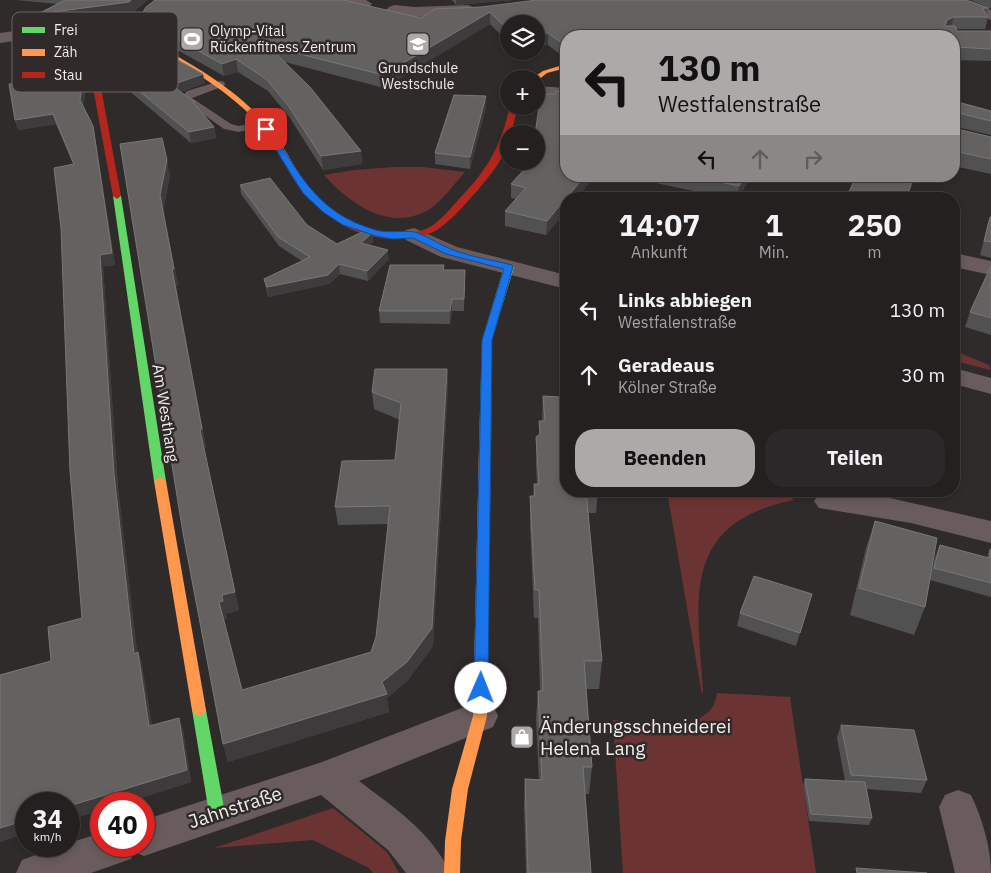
<!DOCTYPE html>
<html lang="de">
<head>
<meta charset="utf-8">
<style>
  body { margin:0; font-family:"IBM Plex Sans",sans-serif; background:#2c2829; color:#f1f3f6; height:100vh; display:flex; flex-direction:column; font-size:19px; white-space:nowrap }
  * { box-sizing:border-box; margin:0 }
  p { font-size:16px; color:#a3a3a5 }
  .icon { flex:none; width:28px; height:28px; fill:none; stroke:currentColor; stroke-width:2; stroke-linecap:round; stroke-linejoin:round }
  .map { position:relative; flex:1; overflow:hidden }
  .panel { position:absolute; left:560px; top:192px; width:400px; height:305px; display:flex; flex-direction:column; background:#242020; border-radius:20px; box-shadow:0 2px 8px #0003,0 0 0 1px #413e3e }
  .panel>* { flex:none }
  .guide { position:absolute; left:560px; top:30px; width:400px; height:152px; border-radius:20px; box-shadow:0 2px 8px #0003,0 0 0 1px #413e3e; background:#ada9a8; color:#111; overflow:hidden }
  .controls { position:absolute; left:500px; top:15px; display:grid; gap:10px }
  .controls a { display:grid; place-items:center; width:45px; height:45px; border-radius:50%; background:#242020; box-shadow:0 2px 8px #0003,0 0 0 1px #413e3e; font-size:25px }
  .speed { position:absolute; left:15px; top:792px; display:flex; gap:10px; font-size:25px; font-weight:700; text-align:center }
  .speed>* { display:grid; place-content:center; width:65px; height:65px; border-radius:50%; background:#242020; box-shadow:0 2px 8px #0003,0 0 0 1px #413e3e; line-height:1 }
  .speed small { font-size:12px; font-weight:400 }
  .speed .limit { border:8px solid #d22; background:#fff; color:#111 }
  .pin { position:absolute; display:grid; place-items:center; width:42px; height:42px; color:#fff; margin:-21px; border-radius:10px; box-shadow:0 2px 8px #0006 }
  .me { position:absolute; width:55px; margin:-28px; rotate:1deg; stroke-linejoin:round; filter:drop-shadow(0 0 4px #0008) }
  .turn { display:flex; align-items:center; gap:18px; height:105px; padding:0 15px; font-size:22px }
  .turn .icon { width:65px; height:65px; stroke-width:2.5 }
  .turn b { display:block; font-size:35px; line-height:42px }
  .lanes { display:flex; align-items:center; height:48px; padding:0 15px; background:#0003; justify-content:center; gap:25px; direction:ltr }
  .lanes .off { opacity:.35 }
  .eta { display:flex; justify-content:space-evenly; align-items:center; height:85px; text-align:center }
  .eta b { font-size:30px; font-weight:700; line-height:35px }
  .primary-button { display:flex; gap:10px; margin-top:auto; padding:10px 15px }
  .primary-button a { flex:1; height:58px; border-radius:20px; background:#ada9a8; color:#111; font-size:20px; font-weight:700; line-height:58px; text-align:center }
  .primary-button a+a { background:#2c2829; color:#f1f3f6 }
  ul { padding:0; list-style:none }
  li { display:flex; align-items:center; gap:15px; height:65px; padding:0 15px }
  li div { flex:1 }
  li b { display:block; font-size:19px }
  li em { font-style:normal }
  .map>svg:first-child { display:block }
  .green { fill:#6c3333 }
  .lines { fill:none; stroke-linecap:round; stroke-linejoin:round }
  .lane { fill:#6a5c5c; fill-rule:evenodd }
  .street { fill:#6a5c5c; fill-rule:evenodd }
  .fast { fill:#63d668; fill-rule:evenodd }
  .slow { fill:#ff974d; fill-rule:evenodd }
  .jam { fill:#b3261e; fill-rule:evenodd }
  .wall { fill:#525151 }
  .shaded-wall { fill:#3d3b3b }
  .building { fill:#636261; stroke:#797777 }
  .route { fill:#1a73e8; stroke:#114b97 }
  .labels { text-anchor:middle; stroke-width:5; stroke-linejoin:round; paint-order:stroke }
  .far-poi-label { font-size:14px; fill:#f1edec; stroke:#312a2a; text-anchor:start }
  .street-label { font-size:16px; fill:#f1edec; stroke:#312a2a }
  .near-poi-label { font-size:19px; fill:#f1edec; stroke:#312a2a; text-anchor:start }
  .near-street-label { font-size:19px; fill:#f1edec; stroke:#312a2a }
  .key { fill:#312a2a; stroke:#6b6464; stroke-width:1 }
  .key-label { font-size:14px; fill:#f1edec }
</style>
</head>
<body>
<div class="map">
<svg width="991" height="873" viewBox="0 0 991 873">
  <rect width="100%" height="100%" fill="#302b2b"/>
  <path class="green" d="M395,167H422L465,172C454,184 443,200 430,209C390,233 350,204 324,175L354,170Z
    M954,343L961,345L958,352L989,365L991,370L954,361Z
    M667,491H785L794,500C680,523 697,599 703,691L702,695Z
    M717,693L790,697L816,873H623L613,720C643,721 713,737 717,693Z
    M333,808L387,852L399,873H373L369,868L313,840L214,848Z"/>
  <g class="lines">
    <path class="lane" d="M220,81L224,82L225,84L224,86L192,98L231,124L239,126L262,121L268,124L266,126L239,132L224,129L181,98L187,91Z"/>
    <path class="street" d="M337,0H366L372,4L369,7L364,9L340,3Z
      M943,0H965L991,10V20L946,3Z
      M394,5L414,7L468,5L473,7L476,10L473,13L468,15L414,17L389,13L386,10L389,7Z
      M136,15L142,17L144,20L142,23L0,43V33Z
      M536,86L566,88V98L536,96Z
      M414,228L457,247L566,275V289L441,257L406,240L403,235L406,230Z
      M954,253L991,261V275L954,267Z
      M954,368L991,378V394L954,384Z
      M827,491L890,498L991,521V543L911,523L819,508L814,501L819,494Z
      M480,701L493,705L498,716L493,727L359,781C393,807 432,832 450,873H406L388,850L321,795L144,856L134,852L131,859L91,873H16L22,860L60,846H69V843L101,833V846H144V820L322,762Z
      M958,790L971,795C982,818 991,847 991,873H955L939,807L945,795Z"/>
    <path class="fast" d="M117,193L121,196L166,481L160,485L154,481L113,196Z
      M509,264L514,267L492,340L491,447L485,451L479,447L482,340L504,267Z
      M199,704L204,706L206,710L225,813L223,818L217,820L211,818L209,813L192,710L194,706Z"/>
    <path class="slow" d="M157,0H164L144,15L139,21L136,28L140,35C185,61 233,85 267,125C283,143 293,166 307,186L306,188H300C286,169 277,147 263,129C229,88 180,64 135,37L130,28L134,19Z
      M566,64V68L547,73L537,81L536,79H531L543,71Z
      M485,443L491,447L487,716L468,789L461,841L460,873H444L445,841L452,789L473,716L479,447Z
      M160,477L166,481L206,710L204,714L199,716L194,714L192,710L154,481Z"/>
    <path class="jam" d="M137,34L140,36L139,37C121,48 108,57 99,77L121,196L117,199L113,196L91,77C101,57 116,42 137,34Z
      M510,106H518L511,134H509C509,154 490,175 478,190C466,203 452,220 437,230C427,236 415,238 404,239C360,241 325,220 299,186L300,184H306C330,211 355,231 392,233C405,234 419,233 430,227C441,220 451,208 460,198C488,169 501,146 510,106Z"/>
  </g>
  <path class="wall" d="M16,0H148L131,14L41,26L38,14L57,4Z
    M452,0H513L456,5Z
    M966,0L989,8L987,15L988,17L985,29H957V31H991V61L954,60V36H566V59L548,45L509,24V43L490,24L384,88L285,62L361,151L362,164L323,170L290,118L268,91L238,72L224,76L145,32L143,28L141,16L421,18L435,9Z
    M970,0H991V8Z
    M38,30L126,33L106,43L92,60L90,58L84,76L86,87L83,106L93,126L95,137L115,265L103,266L118,487L137,653L138,652L142,665L152,726L183,730L191,782L122,804H101V810L69,820V804L26,833L0,842V675L51,661L82,618L73,164L56,124L18,130L15,120L30,82L48,63Z
    M105,63L205,83L181,92L195,104L214,127L216,138L191,143L108,73Z
    M564,92L566,211L546,235L505,226V211L516,199L511,198V184L529,164L555,94Z
    M486,96V107L470,169L435,164V153Z
    M954,101L991,111V135L957,127V129L991,137V174L954,166Z
    M120,144L170,175L163,211L178,285L176,286L206,447L204,448L239,610L226,614L227,619L224,620L242,690L371,652L376,637L388,524L338,525L335,507L395,460L400,420L374,409L372,392L447,369L448,387L433,646L408,680L387,698L389,712L228,762L223,744Z
    M656,176H752L737,199H731L656,183Z
    M240,185L307,225L337,244L372,233L373,242L370,245L389,259L368,281L340,274L329,284L268,297L264,279L302,261L279,246L241,194Z
    M990,217H991V258L980,255Z
    M444,265V270H465L464,311H452L450,324L380,323L379,311Z
    M991,266V335L965,327L970,312Z
    M543,396L561,397L566,491H598L596,513H588L602,661L599,689H586L592,767L589,794H585L591,873H526L524,806L525,779L539,780L536,719L538,691H540L538,618H534L530,524V496H533L534,484H537L536,465V437L539,435V421H542Z
    M854,491H881L880,495L853,492Z
    M875,521L931,574L935,557L940,545L987,558L990,549L991,550V597L930,580L925,607L914,635L850,615L866,548Z
    M812,594L796,646L737,626L740,613Z
    M841,725L927,780L921,793L866,789L872,818L869,825L809,821L803,785L805,779L845,781L837,738Z"/>
  <path class="shaded-wall" d="M131,0H148L131,14L41,26L38,14Z
    M456,0H513L456,5Z
    M490,12V24L384,88L383,75Z
    M954,17L950,29L942,36L947,20Z
    M123,24L126,33L106,43L92,60L90,50L104,34Z
    M548,33V45L536,47V35Z
    M88,49L90,58L84,76L86,87L83,110L80,100L82,66Z
    M236,59L238,72L224,76L222,64Z
    M203,74L205,83L176,94L174,84Z
    M486,96V107L470,169V157Z
    M53,114L56,124L18,130L15,120Z
    M93,126L95,137L115,265L103,266L118,487L139,666L134,654L114,474L100,255Z
    M214,127L216,138L191,143L189,132Z
    M361,151L362,164L323,170L321,156Z
    M167,160L170,175L163,211L178,285L176,286L206,447L204,448L239,610L226,614L227,619L224,620L219,602L200,430L160,195Z
    M585,176H595L577,199H566V211L546,235L547,221Z
    M745,176H752L737,199L739,186Z
    M914,176H915L907,199H906Z
    M372,233L373,242L362,253L361,243Z
    M388,250L389,259L368,281L367,271Z
    M339,264L340,274L329,284L268,297L267,287Z
    M452,299V311L450,324V311Z
    M447,369L448,387L433,646L408,680L387,698L389,712L228,762L223,744L382,682Z
    M138,652L142,665L154,739L149,726Z
    M179,718L183,730L191,782L122,804H101V810L69,820V806Z
    M26,820V833L0,842V828Z"/>
  <path class="building" d="M65,0H131L129,2L38,14Z
    M155,0H343L421,18L435,9L481,7L537,0H966L989,8H982L988,17H954L947,20L945,26H955L957,31H991V49L954,47V36H566V46L548,33L536,35V24H509V31L490,12L383,75L268,46L310,87L361,151L321,156L288,105L266,79L236,59L222,64L143,20L141,16L146,7Z
    M121,18L123,24L104,34L90,50L88,49L82,66L83,77L80,100L93,126L112,253L100,255L114,474L134,654L138,652L149,726L179,718L187,770L69,806V804H26V820L0,828V675L51,661L48,627L82,618L70,471L61,228L54,168L74,164L53,114L15,120L9,84L30,82L48,62L38,30Z
    M135,36L203,74L174,84L178,90L195,102H193L214,127L189,132L105,63L109,53L118,45Z
    M565,87H566V176H585L547,221L505,211L526,188L511,184L529,164L530,161H536V134H535L541,94H555L556,91L564,92Z
    M454,95L486,96L470,157L435,153Z
    M954,101L991,111V121L958,113L956,115L957,129L991,137V159L954,151Z
    M162,138L167,160L160,195L174,269H172L202,429L200,430L235,592L222,595L223,601L219,602L242,690L371,652L376,637L390,506L335,507L342,461L395,460L401,403L372,392L375,369H447L432,628L407,662L382,682L387,694L223,744L183,533L120,144Z
    M692,176H745L739,186Z
    M856,176H914L906,199H846Z
    M270,178L307,225L337,244L366,230L372,233L361,243L388,250L367,271L339,264L328,275L267,287L264,279L310,257L278,237L240,185Z
    M990,217H991V242L984,241Z
    M390,265H444L443,270H465L464,299H452L450,311H379Z
    M991,266V318L970,312Z
    M566,388V491H586L602,661H584L592,767H583L591,873H528L525,779L542,780L538,691H543L539,590H535L530,496H535L534,484H539L536,437L540,434L539,421H545L543,396L561,397Z
    M875,521L937,538L925,607L859,588Z
    M940,545L989,558L990,549L991,550V583L934,568Z
    M754,576L812,594L800,633L740,613Z
    M841,725L914,730L927,780L851,775Z
    M805,779L865,782L872,818L811,814Z
    M856,868L927,873H857Z"/>
  <path class="route" d="M264,127H269C301,175 316,213 376,230C389,234 407,229 418,233C430,238 441,245 453,250C472,257 492,260 512,265L513,267L492,340L488,688L486,692L481,694L476,692L474,688L482,340L504,269L446,254L413,238L392,239L376,236L343,225L323,212L303,193L263,129Z"/>
  <defs>
    <g id="stadium-square" transform="scale(1.25)"><rect x="-9" y="-9" width="18" height="18" rx="4" fill="#ada9a8" stroke="#312a2a"/><path d="M0-5a6.5 5 0 1 0 0 10a6.5 5 0 1 0 0-10ZM-3.5-1.8h7v3.6h-7Z" fill="#fff"/></g>
    <g id="school-square" transform="scale(1.25)"><rect x="-9" y="-9" width="18" height="18" rx="4" fill="#ada9a8" stroke="#312a2a"/><path d="M0-5L7-2L0 1L-7-2ZM-4 1L0 2.5L4 1V4Q0 6-4 4Z" fill="#fff"/></g>
    <g id="shop-square" transform="scale(1.25)"><rect x="-9" y="-9" width="18" height="18" rx="4" fill="#ada9a8" stroke="#312a2a"/><path d="M-5-2.5h2.3a2.7 3.5 0 0 1 5.4 0H5L5.5 6h-11ZM-1.5-2.5h3a1.5 2.3 0 0 0-3 0Z" fill="#fff"/></g>
  </defs>
  <g fill-rule="evenodd">
    <use href="#stadium-square" x="192" y="39"/>
    <use href="#school-square" x="418" y="44"/>
    <use href="#shop-square" x="522" y="737"/>
  </g>
  <g class="labels">
    <g class="far-poi-label">
      <text x="210" y="36">Olymp-Vital<tspan x="210" dy="16">Rückenfitness Zentrum</tspan></text>
      <text x="418" y="73" text-anchor="middle">Grundschule<tspan x="418" dy="16">Westschule</tspan></text>
    </g>
    <g class="street-label">
      <text transform="translate(166 413) rotate(81)" y="6">Am Westhang</text>
    </g>
    <g class="near-poi-label">
      <text x="540" y="733">Änderungsschneiderei<tspan x="540" dy="22">Helena Lang</tspan></text>
    </g>
    <g class="near-street-label">
      <text transform="translate(235 807) rotate(-18)" y="7">Jahnstraße</text>
    </g>
  </g>
  <rect x="12" y="12" width="166" height="80" rx="8" class="key"/>
  <rect x="22" y="27" width="23" height="6" fill="#63d668"/>
  <rect x="22" y="49" width="23" height="7" fill="#ff974d"/>
  <rect x="22" y="72" width="23" height="6" fill="#b3261e"/>
  <g class="key-label">
    <text x="54" y="35">Frei</text>
    <text x="54" y="57">Zäh</text>
    <text x="54" y="80">Stau</text>
  </g>
</svg>
<div class="controls">
<a><svg class="icon" aria-label="layers" viewBox="0 0 24 24"><path d="M12 4l9 5-9 5-9-5zM3 14l9 5 9-5"/></svg></a>
<a>+</a>
<a>−</a>
</div>
<div class="speed"><div>34<small>km/h</small></div><div class="limit">40</div></div>
<div class="pin" style="left:266px;top:129px;background:#d93025"><svg class="icon" aria-label="arrive" viewBox="0 0 24 24"><path d="M6 21V4h12l-3 4 3 4H6"/></svg></div>
<svg class="me" style="left:481px;top:688px" viewBox="-20 -20 40 40"><circle r="19" fill="#fff"/><path d="M0-13L10 11 0 6-10 11z" fill="#1a73e8"/></svg>
<div class="guide">
<div class="turn"><svg class="icon" aria-label="left" viewBox="0 0 24 24"><path d="M17 20v-9H6M10 6l-5 5 5 5"/></svg><div><b>130 m</b>Westfalenstraße</div></div>
<div class="lanes"><svg class="icon" aria-label="left" viewBox="0 0 24 24"><path d="M17 20v-9H6M10 6l-5 5 5 5"/></svg><svg class="icon off" aria-label="ahead" viewBox="0 0 24 24"><path d="M12 20V5M6 11l6-6 6 6"/></svg><svg class="icon off" aria-label="right" viewBox="0 0 24 24"><path d="M7 20v-9h11M14 6l5 5-5 5"/></svg></div>
</div>
<section class="panel">
<div class="eta">
<div><b>14:07</b><p>Ankunft</p></div>
<div><b>1</b><p>Min.</p></div>
<div><b>250</b><p>m</p></div>
</div>
<ul>
<li><svg class="icon" aria-label="left" viewBox="0 0 24 24"><path d="M17 20v-9H6M10 6l-5 5 5 5"/></svg><div><b>Links abbiegen</b><p>Westfalenstraße</p></div><em>130 m</em></li>
<li><svg class="icon" aria-label="ahead" viewBox="0 0 24 24"><path d="M12 20V5M6 11l6-6 6 6"/></svg><div><b>Geradeaus</b><p>Kölner Straße</p></div><em>30 m</em></li>
</ul>
<div class="primary-button"><a>Beenden</a><a>Teilen</a></div>
</section>
</div>
</body>
</html>
